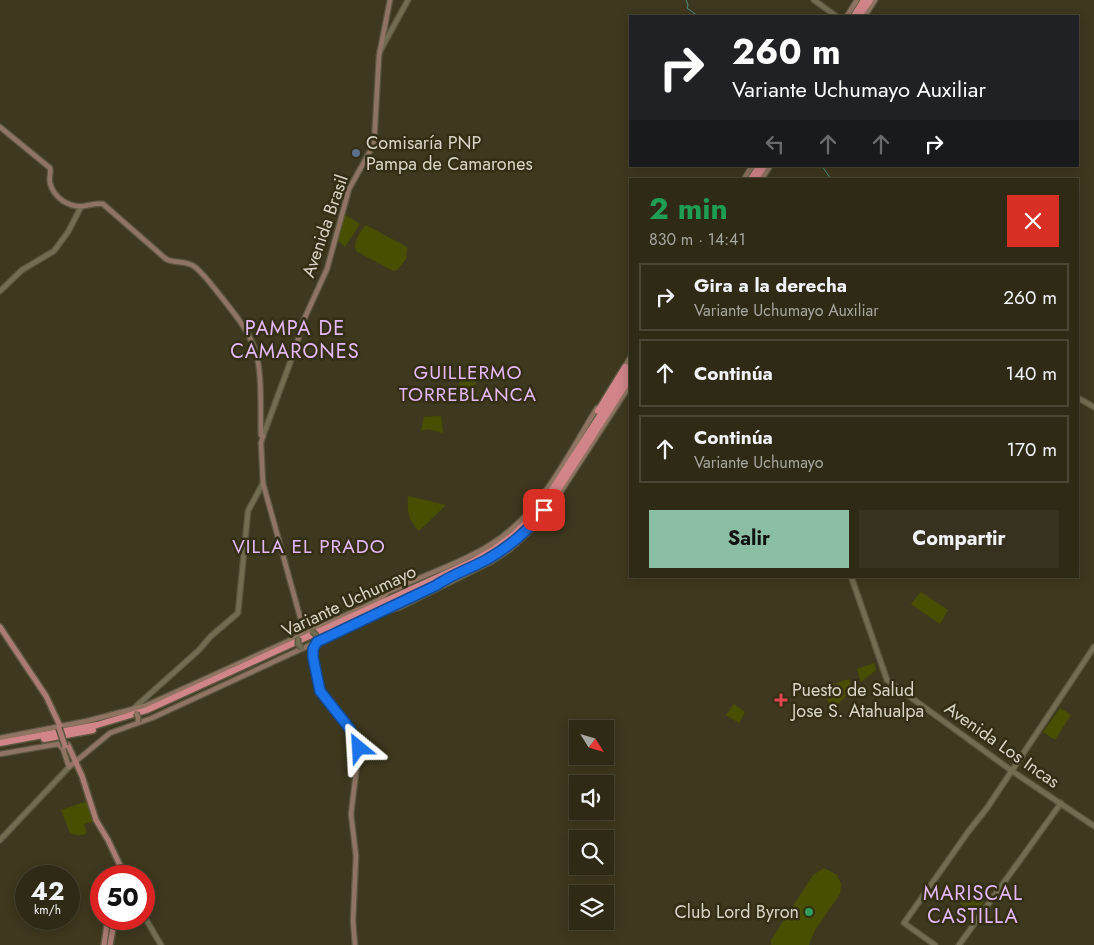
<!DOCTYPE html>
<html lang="es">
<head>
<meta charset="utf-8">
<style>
  body { margin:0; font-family:Jost,sans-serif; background:#36321f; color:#f1f3f6; height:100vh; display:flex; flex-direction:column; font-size:19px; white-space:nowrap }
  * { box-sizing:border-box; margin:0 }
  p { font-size:16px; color:#a7a7a1 }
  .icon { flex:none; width:28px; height:28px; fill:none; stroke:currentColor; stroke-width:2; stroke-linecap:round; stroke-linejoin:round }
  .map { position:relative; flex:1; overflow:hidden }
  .side { position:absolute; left:629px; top:178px; width:450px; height:400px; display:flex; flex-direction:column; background:#2e2a16; border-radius:0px; box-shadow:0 2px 12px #0003,0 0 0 1px #494635 }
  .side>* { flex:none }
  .hud { position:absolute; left:629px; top:15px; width:450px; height:152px; border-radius:0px; box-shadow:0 2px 12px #0003,0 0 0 1px #494635; background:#202124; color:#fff; overflow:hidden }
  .needle { width:32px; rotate:127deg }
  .tools { position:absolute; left:569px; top:720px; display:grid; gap:10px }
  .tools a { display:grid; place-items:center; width:45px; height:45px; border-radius:0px; background:#2e2a16; box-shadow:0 2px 12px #0003,0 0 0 1px #494635; font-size:25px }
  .speed { position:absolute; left:15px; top:865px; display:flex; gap:10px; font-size:25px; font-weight:700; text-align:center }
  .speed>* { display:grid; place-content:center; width:65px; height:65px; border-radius:50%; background:#2e2a16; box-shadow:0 2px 12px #0003,0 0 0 1px #494635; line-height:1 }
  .speed small { font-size:12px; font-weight:400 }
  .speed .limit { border:8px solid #d22; background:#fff; color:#111 }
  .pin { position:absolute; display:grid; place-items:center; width:42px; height:42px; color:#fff; margin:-21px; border-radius:10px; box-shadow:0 2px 8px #0006 }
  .me { position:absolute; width:55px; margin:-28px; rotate:333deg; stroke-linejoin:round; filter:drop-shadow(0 0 4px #0008) }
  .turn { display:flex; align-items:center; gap:18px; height:105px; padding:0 20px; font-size:22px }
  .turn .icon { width:65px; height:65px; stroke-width:2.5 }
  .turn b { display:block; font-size:35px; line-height:42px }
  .lanes { display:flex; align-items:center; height:48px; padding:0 20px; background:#0003; justify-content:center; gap:25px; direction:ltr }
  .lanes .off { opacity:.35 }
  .round { display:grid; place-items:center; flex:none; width:52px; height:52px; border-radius:0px; background:#36321f }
  .headline { display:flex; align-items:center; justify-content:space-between; height:85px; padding:0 20px }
  h1 { font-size:30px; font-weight:700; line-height:38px; color:#1e9e55 }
  .action { display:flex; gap:10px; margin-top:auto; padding:10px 20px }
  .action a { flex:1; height:58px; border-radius:0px; background:#8abfa5; color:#111; font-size:20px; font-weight:700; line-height:58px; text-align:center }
  .action a+a { background:#36321f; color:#f1f3f6 }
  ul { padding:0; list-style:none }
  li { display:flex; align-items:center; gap:15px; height:68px; margin:0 10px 8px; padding:0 10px; border:2px solid #494635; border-radius:0px }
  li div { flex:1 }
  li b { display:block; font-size:19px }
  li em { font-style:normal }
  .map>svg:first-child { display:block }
  .green { fill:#494f00 }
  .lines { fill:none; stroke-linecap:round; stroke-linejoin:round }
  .stream { stroke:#4d8c8a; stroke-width:1 }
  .tertiary-casing { stroke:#5b563f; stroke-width:7 }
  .secondary-casing { stroke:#5b563f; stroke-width:7 }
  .primary-casing { stroke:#5b563f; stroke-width:8 }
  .motorway-casing { stroke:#5b563f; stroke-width:9 }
  .tertiary { stroke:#726c50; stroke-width:4.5 }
  .secondary { stroke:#8e7461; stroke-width:4.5 }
  .primary { stroke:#ab7b72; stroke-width:5 }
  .motorway { stroke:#d18589; stroke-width:6 }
  .tertiary-bridge-casing { stroke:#5b563f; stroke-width:7; stroke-linecap:butt }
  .secondary-bridge-casing { stroke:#5b563f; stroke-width:7; stroke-linecap:butt }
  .primary-bridge-casing { stroke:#5b563f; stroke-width:8; stroke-linecap:butt }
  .tertiary-bridge { stroke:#726c50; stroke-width:4.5 }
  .secondary-bridge { stroke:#8e7461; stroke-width:4.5 }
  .primary-bridge { stroke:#ab7b72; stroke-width:5 }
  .route-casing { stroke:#114b97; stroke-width:12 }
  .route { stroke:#1a73e8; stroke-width:9 }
  .service-dot { fill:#5c6f8a; stroke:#332e14; stroke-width:2 }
  .health-dot { fill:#e0444e; stroke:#332e14; stroke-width:2 }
  .leisure-dot { fill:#2e9e5b; stroke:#332e14; stroke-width:2 }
  .labels { text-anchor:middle; stroke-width:5; stroke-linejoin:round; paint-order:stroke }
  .poi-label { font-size:18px; fill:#d8d5c6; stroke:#332e14; text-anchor:start }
  .street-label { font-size:18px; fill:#d8d5c6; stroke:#332e14 }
  .neighbourhood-label { font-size:19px; letter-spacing:1px; fill:#e5b9f9; stroke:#332e14 }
  .quarter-label { font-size:20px; letter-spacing:1px; fill:#e5b9f9; stroke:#332e14 }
</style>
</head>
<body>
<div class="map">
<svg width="1094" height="945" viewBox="0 0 1094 945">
  <rect width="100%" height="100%" fill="#3e381e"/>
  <path class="green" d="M344,214L360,224L345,247L338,240Z
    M366,225L407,247L406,259L397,270L393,271L356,251C353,239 360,233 366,225Z
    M463,374L477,380L471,394L457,389Z
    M441,416L443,433L428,429L421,431L424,417Z
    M408,496L446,505L419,531C408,521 407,510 408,496Z
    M921,592L948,610L940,624L911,604Z
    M874,663L876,670L861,682L857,669Z
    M849,679L853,689L832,710L822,688Z
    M734,704L745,712L739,723L726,715Z
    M1060,708L1071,715L1055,740L1043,732Z
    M87,801L94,821L84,824L87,833C82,836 76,836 70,833L61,810Z
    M824,868L837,875L841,884L840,894L815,930L809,945H771V940L813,875Z
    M976,891L984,902L972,918L960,903Z"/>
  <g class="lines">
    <path class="stream" d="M686,0L688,5L687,8L698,16
      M822,166L831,179"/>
    <g class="tertiary-casing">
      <path id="tertiary" d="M814,0L836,16
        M380,51L408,0
        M0,291L22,270L54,251L68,232L81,207
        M1078,398L1094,407
        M263,436L297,344
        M851,576L887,680L1012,771L1094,826
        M299,637L301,632L302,624
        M313,657V649L317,642
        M133,709L199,650L211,636L238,613L248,511L263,483
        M0,840L69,767
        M144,916L161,945
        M935,945L904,923L968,832L987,808L1094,647
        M959,945L1061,803"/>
    </g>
    <g class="secondary-casing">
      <path id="secondary" d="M847,16L857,0
        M865,16L875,0
        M0,127L50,168C51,173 49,178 50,183C54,198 69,208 84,206C90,205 97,203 103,204L166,259C175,264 186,260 195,267C205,275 214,288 223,299C234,313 247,329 254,347C263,369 260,410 261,435L263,436L261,443L263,483L302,624
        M744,179L752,166
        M762,179L770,166
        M297,344L301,326L327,269L349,189L374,144L379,56L390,0
        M624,368L630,358
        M313,657L320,691L350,729L359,748L351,814L356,856L353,921L355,945
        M0,738L87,721L145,706L379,600L388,592L400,587C430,572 462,563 490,545C541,514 567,456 597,408
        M0,754L58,744L63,749L69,767L110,733L152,718L377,614L398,608L492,561L509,550L527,534L549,510L630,385"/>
    </g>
    <g class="primary-casing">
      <path id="primary" d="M0,627L46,696L60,726
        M68,745L82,776L96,820L108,840L125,876
        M104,945L107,924L111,919
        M110,945L113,928L120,919"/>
    </g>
    <g class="motorway-casing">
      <path id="motorway" d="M854,16L864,0
        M859,16L870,0
        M751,179L759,166
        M756,179L764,166
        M598,411L625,367
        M337,628C367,614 397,600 427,587C475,565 516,548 549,504L630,378
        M44,739L93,730
        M0,743L97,725L147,710L471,562L494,549L513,535L541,507L630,369"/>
    </g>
    <use href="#tertiary" class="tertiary"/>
    <use href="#secondary" class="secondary"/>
    <use href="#primary" class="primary"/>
    <use href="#motorway" class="motorway"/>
    <g class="tertiary-bridge-casing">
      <path id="tertiary-bridge" d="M312,631L316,635L317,641
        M298,638V644L302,648"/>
    </g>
    <g class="secondary-bridge-casing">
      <path id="secondary-bridge" d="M136,713L138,717V722"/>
    </g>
    <g class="primary-bridge-casing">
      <path id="primary-bridge" d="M59,728L65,746"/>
    </g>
    <use href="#tertiary-bridge" class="tertiary-bridge"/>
    <use href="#secondary-bridge" class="secondary-bridge"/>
    <use href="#primary-bridge" class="primary-bridge"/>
  </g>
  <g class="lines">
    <g class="route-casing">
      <path id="route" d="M359,748L350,729L320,691L313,657V649L317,642L435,586C451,575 469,569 486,560C509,547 529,530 544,510"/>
    </g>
    <use href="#route" class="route"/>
  </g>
  <circle class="service-dot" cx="356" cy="153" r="5"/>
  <path class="health-dot" d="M778.5 692.5h5v5h5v5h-5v5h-5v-5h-5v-5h5z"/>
  <circle class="leisure-dot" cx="809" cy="912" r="5"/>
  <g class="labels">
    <g class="poi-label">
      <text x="366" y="149">Comisaría PNP<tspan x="366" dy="21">Pampa de Camarones</tspan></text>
      <text x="792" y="696">Puesto de Salud<tspan x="792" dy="21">Jose S. Atahualpa</tspan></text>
      <text x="799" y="918" text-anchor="end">Club Lord Byron</text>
    </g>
    <g class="street-label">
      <text transform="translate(325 226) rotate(-71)" y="6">Avenida Brasil</text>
      <text transform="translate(349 601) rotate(-25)" y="6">Variante Uchumayo</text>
      <text transform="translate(1002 745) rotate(35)" y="6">Avenida Los Incas</text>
    </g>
    <g class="neighbourhood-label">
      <text x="468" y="379">GUILLERMO<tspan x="468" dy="22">TORREBLANCA</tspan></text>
      <text x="309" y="553">VILLA EL PRADO</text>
    </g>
    <g class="quarter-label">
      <text x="295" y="335">PAMPA DE<tspan x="295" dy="23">CAMARONES</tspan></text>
      <text x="973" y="900">MARISCAL<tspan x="973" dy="23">CASTILLA</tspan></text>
    </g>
  </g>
</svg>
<div class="tools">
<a><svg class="needle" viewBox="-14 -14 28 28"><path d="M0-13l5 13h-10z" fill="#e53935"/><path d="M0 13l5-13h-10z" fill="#a7a7a1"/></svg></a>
<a><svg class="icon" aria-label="sound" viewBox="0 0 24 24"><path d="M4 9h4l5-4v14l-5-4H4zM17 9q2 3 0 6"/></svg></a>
<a><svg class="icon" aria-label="search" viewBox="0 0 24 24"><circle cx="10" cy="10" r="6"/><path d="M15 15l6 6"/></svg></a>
<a><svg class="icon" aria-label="layers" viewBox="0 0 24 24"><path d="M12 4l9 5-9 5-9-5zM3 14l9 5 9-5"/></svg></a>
</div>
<div class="speed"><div>42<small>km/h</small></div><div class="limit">50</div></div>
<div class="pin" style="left:544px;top:510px;background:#d93025"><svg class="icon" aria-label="arrive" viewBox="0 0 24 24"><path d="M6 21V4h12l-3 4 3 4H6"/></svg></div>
<svg class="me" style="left:359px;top:748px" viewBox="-20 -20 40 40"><path d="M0-17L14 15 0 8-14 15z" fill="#1a73e8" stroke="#fff" stroke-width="4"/></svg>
<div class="hud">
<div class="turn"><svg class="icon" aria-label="right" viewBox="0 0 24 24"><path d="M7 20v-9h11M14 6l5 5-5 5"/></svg><div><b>260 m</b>Variante Uchumayo Auxiliar</div></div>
<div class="lanes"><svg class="icon off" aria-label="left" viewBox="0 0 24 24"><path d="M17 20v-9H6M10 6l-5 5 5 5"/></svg><svg class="icon off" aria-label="ahead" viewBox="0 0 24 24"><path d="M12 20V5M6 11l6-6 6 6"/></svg><svg class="icon off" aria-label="ahead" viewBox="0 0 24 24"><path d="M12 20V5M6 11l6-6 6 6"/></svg><svg class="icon" aria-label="right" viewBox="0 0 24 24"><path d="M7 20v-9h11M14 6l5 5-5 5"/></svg></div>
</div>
<section class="side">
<div class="headline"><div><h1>2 min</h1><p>830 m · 14:41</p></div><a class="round" style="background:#d93025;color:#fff"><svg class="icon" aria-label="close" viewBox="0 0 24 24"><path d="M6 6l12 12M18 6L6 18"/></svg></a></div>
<ul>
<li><svg class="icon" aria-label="right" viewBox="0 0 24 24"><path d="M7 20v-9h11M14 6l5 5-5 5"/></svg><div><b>Gira a la derecha</b><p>Variante Uchumayo Auxiliar</p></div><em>260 m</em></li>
<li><svg class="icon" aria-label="ahead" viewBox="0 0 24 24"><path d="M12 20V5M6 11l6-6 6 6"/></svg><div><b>Continúa</b></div><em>140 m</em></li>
<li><svg class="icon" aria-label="ahead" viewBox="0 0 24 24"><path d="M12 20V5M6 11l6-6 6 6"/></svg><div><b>Continúa</b><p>Variante Uchumayo</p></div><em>170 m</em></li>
</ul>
<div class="action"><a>Salir</a><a>Compartir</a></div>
</section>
</div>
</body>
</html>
